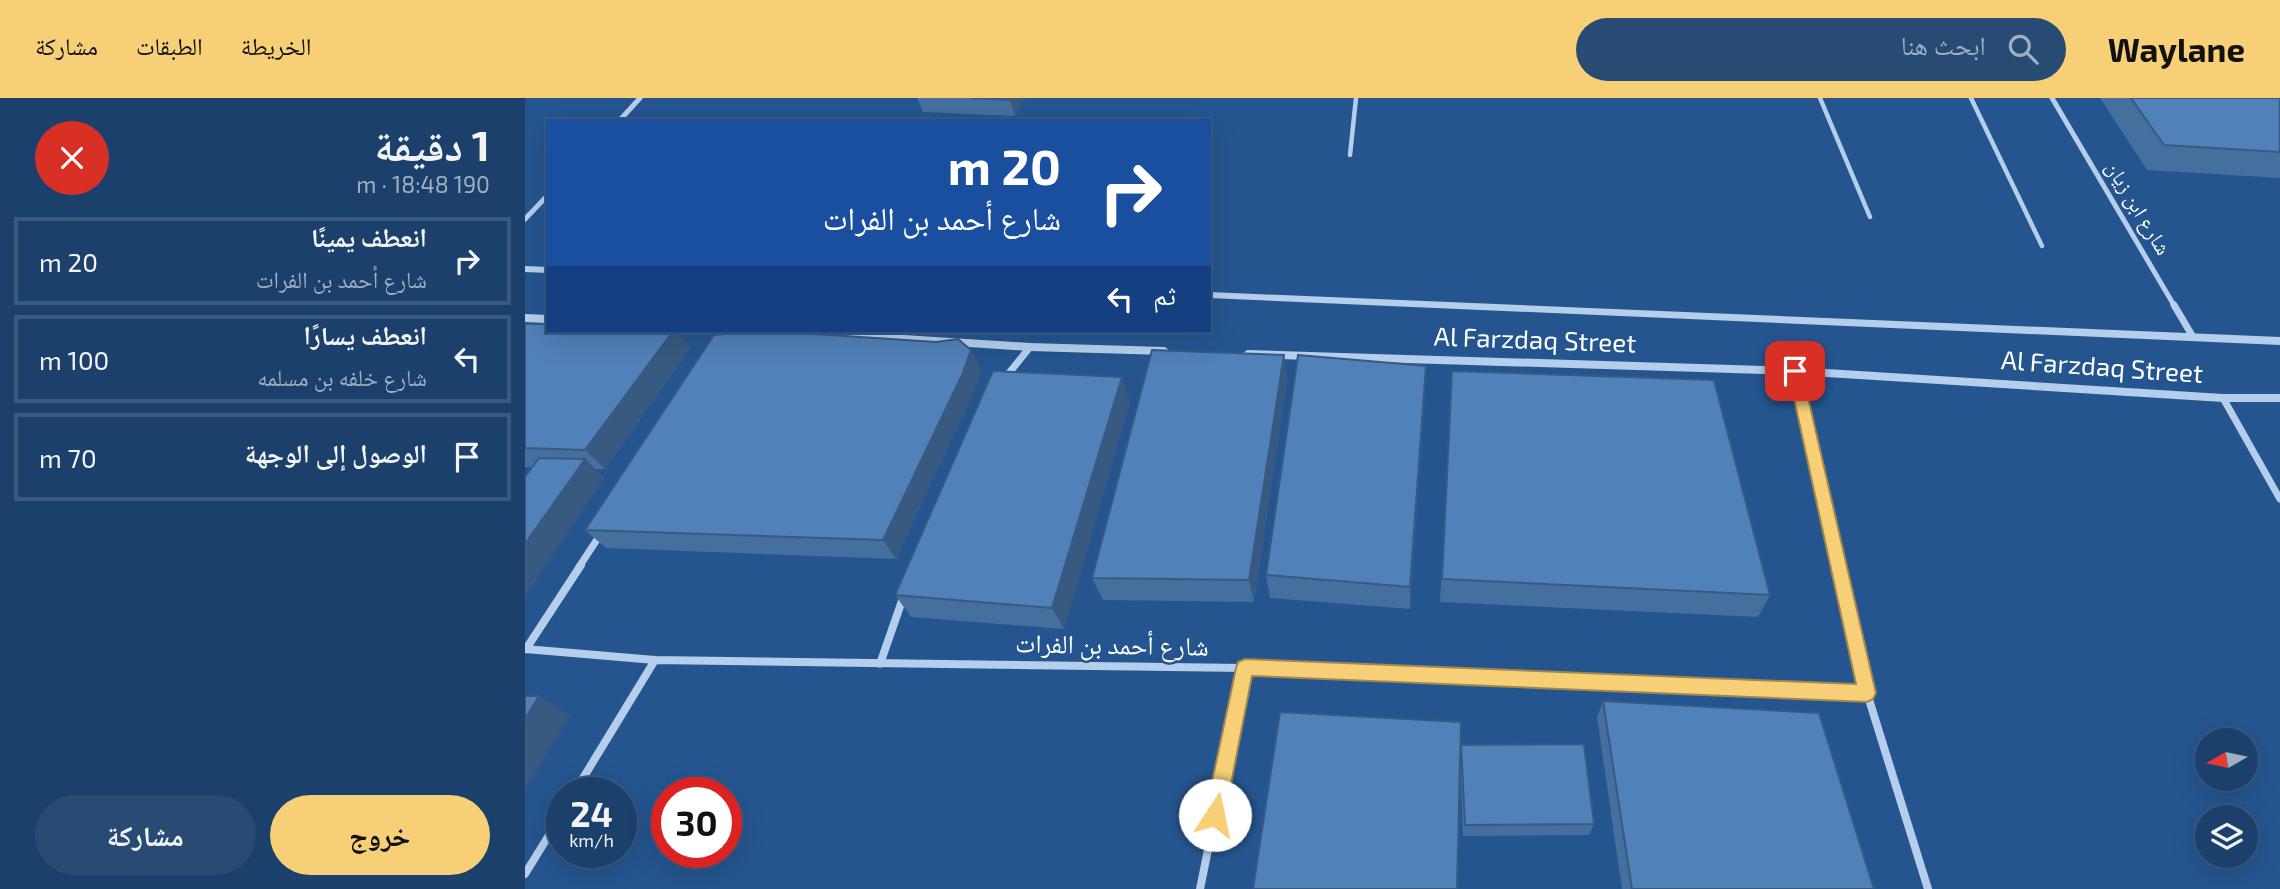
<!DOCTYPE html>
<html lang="ar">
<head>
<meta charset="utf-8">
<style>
  body { margin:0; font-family:"Exo 2","Noto Naskh Arabic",sans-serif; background:#284b73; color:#f1f3f6; direction:rtl; height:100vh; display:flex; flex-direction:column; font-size:26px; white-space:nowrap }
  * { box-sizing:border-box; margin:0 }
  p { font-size:23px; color:#a0afc1 }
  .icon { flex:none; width:38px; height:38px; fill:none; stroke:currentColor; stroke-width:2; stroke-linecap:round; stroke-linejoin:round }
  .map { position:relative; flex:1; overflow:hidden; direction:ltr }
  .panel { display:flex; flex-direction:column; background:#1b406b; width:525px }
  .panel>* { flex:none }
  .banner { position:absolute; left:21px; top:21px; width:665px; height:214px; border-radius:0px; box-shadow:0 7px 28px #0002,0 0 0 2px #39597e; direction:rtl; background:#1a4fa0; color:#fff; overflow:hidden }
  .needle { width:46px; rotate:261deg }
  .controls { position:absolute; left:1670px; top:630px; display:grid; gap:14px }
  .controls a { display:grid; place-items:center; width:63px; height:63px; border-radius:50%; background:#1b406b; box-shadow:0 7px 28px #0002,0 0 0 2px #39597e; font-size:35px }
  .speed { position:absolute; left:21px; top:679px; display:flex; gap:14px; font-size:35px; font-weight:700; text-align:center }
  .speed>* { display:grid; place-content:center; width:91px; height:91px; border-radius:50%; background:#1b406b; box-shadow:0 7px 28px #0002,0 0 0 2px #39597e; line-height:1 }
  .speed small { font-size:18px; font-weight:400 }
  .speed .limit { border:10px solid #d22; background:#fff; color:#111 }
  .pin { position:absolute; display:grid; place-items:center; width:60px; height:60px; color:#fff; margin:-30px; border-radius:14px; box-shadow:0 4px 10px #0006 }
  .me { position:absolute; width:77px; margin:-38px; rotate:11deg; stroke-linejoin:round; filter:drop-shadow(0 0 5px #0008) }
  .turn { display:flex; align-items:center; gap:24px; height:147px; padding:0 35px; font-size:32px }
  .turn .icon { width:91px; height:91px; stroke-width:2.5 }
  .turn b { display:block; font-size:49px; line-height:60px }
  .then { display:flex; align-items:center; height:66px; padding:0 35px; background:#0003; gap:14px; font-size:26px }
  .round { display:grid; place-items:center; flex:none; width:74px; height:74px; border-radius:37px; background:#284b73 }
  .overview { display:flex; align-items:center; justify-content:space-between; height:119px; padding:0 35px }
  h1 { font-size:42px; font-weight:700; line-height:52px }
  .primary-button { display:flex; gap:14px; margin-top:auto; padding:14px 35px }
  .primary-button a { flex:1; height:80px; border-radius:42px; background:#f6cf77; color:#111; font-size:28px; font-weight:700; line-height:80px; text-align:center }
  .primary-button a+a { background:#284b73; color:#f1f3f6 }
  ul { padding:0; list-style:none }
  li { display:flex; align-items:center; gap:21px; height:88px; margin:0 14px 10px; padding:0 21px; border:4px solid #39597e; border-radius:0px }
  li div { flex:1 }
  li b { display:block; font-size:26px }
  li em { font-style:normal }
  header { display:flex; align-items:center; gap:42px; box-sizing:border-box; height:98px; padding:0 35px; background:#f6cf77; color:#111 }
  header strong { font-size:33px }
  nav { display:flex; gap:38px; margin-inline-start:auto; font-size:24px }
  .search { width:490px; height:63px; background:#284b73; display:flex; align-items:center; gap:18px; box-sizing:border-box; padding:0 24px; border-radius:38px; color:#a0afc1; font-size:26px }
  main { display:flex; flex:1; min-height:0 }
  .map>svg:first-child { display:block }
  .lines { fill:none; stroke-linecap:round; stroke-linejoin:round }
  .service { stroke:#b4ceec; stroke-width:4.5 }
  .minor-far2 { stroke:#b4ceec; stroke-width:5 }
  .minor-far1 { stroke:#b4ceec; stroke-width:7 }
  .minor { stroke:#b4ceec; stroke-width:8 }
  .tertiary { fill:#b4ceec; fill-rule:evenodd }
  .wall { fill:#456f9e }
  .shaded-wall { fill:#385a81 }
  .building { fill:#5081b8; stroke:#385a81; stroke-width:2 }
  .route { fill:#f6cf77; stroke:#a0874d; stroke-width:2 }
  .labels { text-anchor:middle; stroke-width:5; stroke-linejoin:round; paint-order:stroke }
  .far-street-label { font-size:21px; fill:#fff; stroke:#24558f }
  .street-label { font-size:26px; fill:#fff; stroke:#24558f }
</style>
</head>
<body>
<header>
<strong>Waylane</strong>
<div class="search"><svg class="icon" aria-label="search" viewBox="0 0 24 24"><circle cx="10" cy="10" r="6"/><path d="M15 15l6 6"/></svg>ابحث هنا</div>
<nav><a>الخريطة</a><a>الطبقات</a><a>مشاركة</a></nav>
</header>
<main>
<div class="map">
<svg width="1755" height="791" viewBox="0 0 1755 791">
  <rect width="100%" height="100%" fill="#24558f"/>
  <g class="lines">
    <path class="service" d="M1295,0L1345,119
      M1446,0L1517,148
      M825,57L831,0"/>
    <path class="minor-far2" d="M1527,0L1650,209
      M94,23L115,0
      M0,121L23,97"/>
    <path class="minor-far1" d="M1649,207L1668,239
      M1270,273L1314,469
      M480,280L505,249
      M1698,300L1755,401
      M54,469L77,434"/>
    <path class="minor" d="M1313,467L1342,595L1403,791
      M0,551L130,562L720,570L1342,595
      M1,551L56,467
      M355,566L379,497
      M49,695L130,562
      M0,776L37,716
      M675,791L720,570"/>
    <path class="tertiary" d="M0,168L23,169V175L0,174Z
      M684,194L1755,239V247L684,200Z
      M0,216L23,217V225L0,224Z
      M258,233H315L505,245L640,249L645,253L640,257L505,253L263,237Z
      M722,252L1270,269L1698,296H1755V304H1698L1270,277L722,260L717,256Z"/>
  </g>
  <path class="wall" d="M392,0H500L490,18L398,14Z
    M1575,0H1755V80L1622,72Z
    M0,226L23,233H152L165,250L80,371H70L79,380L0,498V379L7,369H0Z
    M446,252L456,272L447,297L371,461L81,450L60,432Z
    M759,257L762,282L729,504L578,502L567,480Z
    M927,273L1245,497L1233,519L915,504Z
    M900,293L885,511L745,500L741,477Z
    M605,304L539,531L386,519L370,497Z
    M1078,603L1349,791H1097L1072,619Z
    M935,652L1069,726L1064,737L938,738L935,668Z"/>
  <path class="shaded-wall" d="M485,0H500L490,18L485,2Z
    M148,233H152L165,250L80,371L60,352Z
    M446,252L456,272L447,297L371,461L358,442Z
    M759,257L762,282L729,504L724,482Z
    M901,268L900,293L885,511V489Z
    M597,279L605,304L539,531L527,510Z
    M60,361L79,380L0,498V446Z
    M14,598L45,618L0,691V621Z"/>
  <path class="building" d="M448,0H485V2Z
    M1606,0H1755V54L1639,47Z
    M0,226H23V233H148L60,352L0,350Z
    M230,233H244L411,244L433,241L446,252L437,277L358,442L60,432L189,237Z
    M627,252L759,257L724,482L567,480Z
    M773,257L901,268L885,489L741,477Z
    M468,273L597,279L527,510L370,497Z
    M927,273L1189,282L1245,497L917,481Z
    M14,360L60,361L0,446V379Z
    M0,598H14L0,621Z
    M1078,603L1294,615L1349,791H1107Z
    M755,614L936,624L932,791H728Z
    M1059,646L1069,726L940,727L936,647Z"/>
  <path class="route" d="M1270,268L1277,273L1351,595L1348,601L1342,604L727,578L700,717L697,724L690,727L683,724L680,717L711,570L713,564L720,561L1331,586L1263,273Z"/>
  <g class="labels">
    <g class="far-street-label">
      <text transform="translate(1613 110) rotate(59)" y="7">شارع ابن زيان</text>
    </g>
    <g class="street-label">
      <text transform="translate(1010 242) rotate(2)" y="9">Al Farzdaq Street</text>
      <text transform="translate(1577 269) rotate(4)" y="9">Al Farzdaq Street</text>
      <text transform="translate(587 547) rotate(1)" y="9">شارع أحمد بن الفرات</text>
    </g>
  </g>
</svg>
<div class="controls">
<a><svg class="needle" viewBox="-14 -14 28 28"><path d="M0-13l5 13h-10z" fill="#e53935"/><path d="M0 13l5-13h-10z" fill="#a0afc1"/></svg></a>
<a><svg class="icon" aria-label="layers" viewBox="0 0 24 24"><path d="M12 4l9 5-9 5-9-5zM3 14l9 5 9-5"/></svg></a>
</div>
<div class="speed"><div>24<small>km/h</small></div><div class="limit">30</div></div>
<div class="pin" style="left:1270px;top:273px;background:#d93025"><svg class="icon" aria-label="arrive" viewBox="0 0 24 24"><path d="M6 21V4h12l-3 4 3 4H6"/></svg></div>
<svg class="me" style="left:690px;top:717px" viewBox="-20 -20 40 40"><circle r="19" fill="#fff"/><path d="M0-13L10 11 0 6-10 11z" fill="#f6cf77"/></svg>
<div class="banner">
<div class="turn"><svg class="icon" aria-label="right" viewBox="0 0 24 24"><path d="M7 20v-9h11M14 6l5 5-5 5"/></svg><div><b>20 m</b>شارع أحمد بن الفرات</div></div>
<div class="then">ثم<svg class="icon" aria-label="left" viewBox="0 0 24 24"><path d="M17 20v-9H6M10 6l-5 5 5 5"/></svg></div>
</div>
</div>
<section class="panel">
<div class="overview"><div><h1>1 دقيقة</h1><p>190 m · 18:48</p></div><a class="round" style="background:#d93025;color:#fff"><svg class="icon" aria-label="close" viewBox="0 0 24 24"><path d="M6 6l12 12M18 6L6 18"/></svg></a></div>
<ul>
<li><svg class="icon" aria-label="right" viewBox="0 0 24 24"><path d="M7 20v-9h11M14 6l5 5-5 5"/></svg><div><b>انعطف يمينًا</b><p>شارع أحمد بن الفرات</p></div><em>20 m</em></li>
<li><svg class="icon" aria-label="left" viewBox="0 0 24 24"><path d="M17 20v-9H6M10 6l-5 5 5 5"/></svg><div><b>انعطف يسارًا</b><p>شارع خلفه بن مسلمه</p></div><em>100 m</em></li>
<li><svg class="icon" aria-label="arrive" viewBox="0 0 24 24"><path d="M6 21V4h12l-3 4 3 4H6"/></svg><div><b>الوصول إلى الوجهة</b></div><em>70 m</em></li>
</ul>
<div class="primary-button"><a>خروج</a><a>مشاركة</a></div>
</section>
</main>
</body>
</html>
